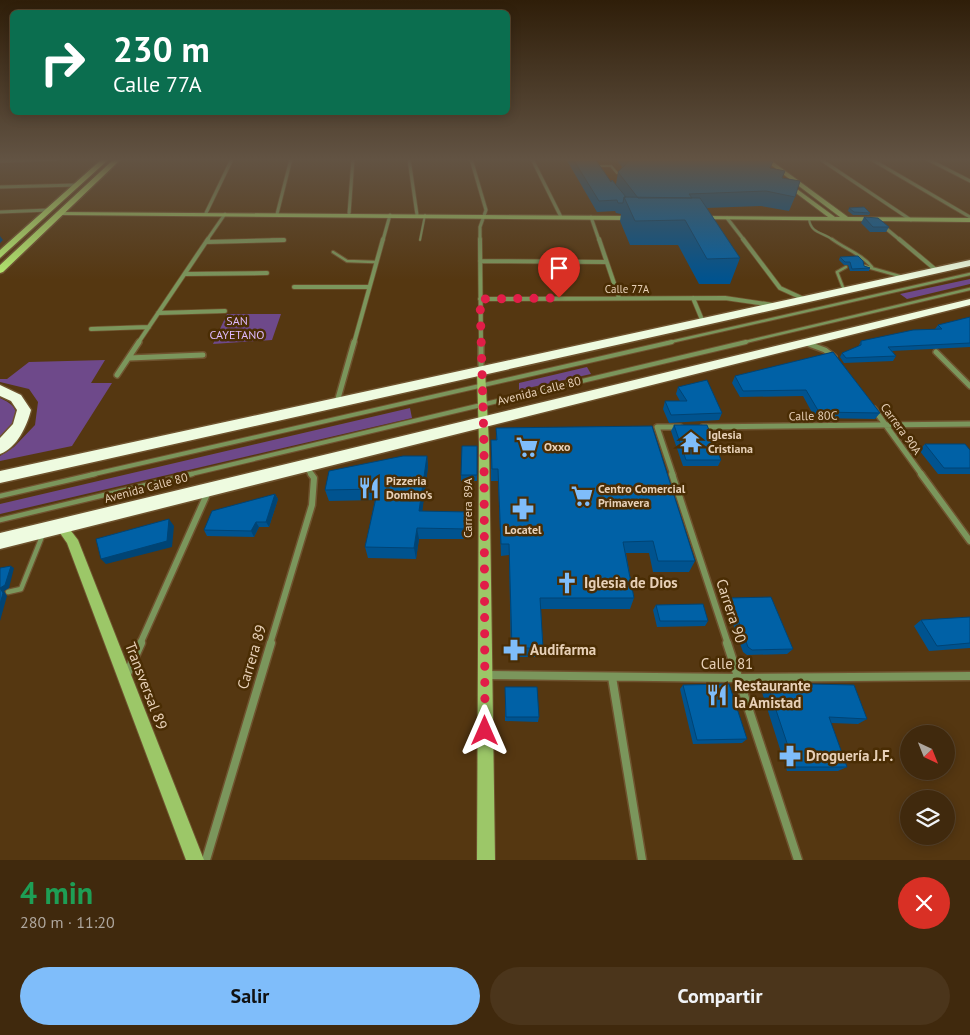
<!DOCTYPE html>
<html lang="es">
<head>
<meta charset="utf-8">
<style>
  body { margin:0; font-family:"PT Sans",sans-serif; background:#4b351b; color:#f1f3f6; height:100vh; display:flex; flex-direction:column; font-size:19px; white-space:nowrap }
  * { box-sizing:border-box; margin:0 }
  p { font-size:16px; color:#aea69d }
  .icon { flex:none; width:28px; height:28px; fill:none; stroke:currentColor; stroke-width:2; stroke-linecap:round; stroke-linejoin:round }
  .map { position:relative; height:860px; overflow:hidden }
  .details { display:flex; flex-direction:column; background:#40290d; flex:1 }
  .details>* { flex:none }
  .guide { position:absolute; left:10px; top:10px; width:500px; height:105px; border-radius:8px; box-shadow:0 2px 12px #0003,0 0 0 1px #59452e; background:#0b6e4f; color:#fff; overflow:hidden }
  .needle { width:32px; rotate:137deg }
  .buttons { position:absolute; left:900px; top:725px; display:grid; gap:10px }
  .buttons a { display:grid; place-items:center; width:55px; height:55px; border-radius:50%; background:#40290d; box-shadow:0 2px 12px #0003,0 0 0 1px #59452e; font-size:25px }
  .pin { position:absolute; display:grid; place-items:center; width:42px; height:42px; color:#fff; margin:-51px -21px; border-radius:50% 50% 50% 0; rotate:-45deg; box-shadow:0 0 5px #0007 }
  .pin .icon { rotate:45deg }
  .me { position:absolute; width:55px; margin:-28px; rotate:0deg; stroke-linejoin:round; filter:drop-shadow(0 0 4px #0008) }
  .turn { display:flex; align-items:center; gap:18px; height:105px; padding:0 20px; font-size:22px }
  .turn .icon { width:65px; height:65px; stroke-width:2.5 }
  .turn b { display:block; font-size:35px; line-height:42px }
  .round { display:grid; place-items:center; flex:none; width:52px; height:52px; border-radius:26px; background:#4b351b }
  .head { display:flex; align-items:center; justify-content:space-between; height:85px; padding:0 20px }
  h1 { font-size:30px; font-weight:800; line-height:38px; color:#1e9e55 }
  .primary-button { display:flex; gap:10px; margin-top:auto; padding:10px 20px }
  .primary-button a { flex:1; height:58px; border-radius:30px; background:#7fbdfa; color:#111; font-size:20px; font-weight:800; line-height:58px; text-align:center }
  .primary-button a+a { background:#4b351b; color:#f1f3f6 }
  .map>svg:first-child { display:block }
  .green { fill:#6e498a }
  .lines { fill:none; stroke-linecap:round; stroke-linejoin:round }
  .lane-far3-casing { stroke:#6f532f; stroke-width:3 }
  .lane-far2-casing { stroke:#6f532f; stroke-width:4.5 }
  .lane-far1-casing { stroke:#6f532f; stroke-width:6 }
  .lane-casing { stroke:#6f532f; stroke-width:7 }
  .street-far4-casing { stroke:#6f532f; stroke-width:4.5 }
  .street-far3-casing { stroke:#6f532f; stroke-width:5.5 }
  .street-far2-casing { stroke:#6f532f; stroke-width:8 }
  .street-far1-casing { stroke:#6f532f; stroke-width:9 }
  .street-casing { stroke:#6f532f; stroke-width:11 }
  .secondary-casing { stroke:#6f532f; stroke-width:2 }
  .primary-casing { stroke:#6f532f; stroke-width:3 }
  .highway-casing { stroke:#6f532f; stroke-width:3 }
  .lane-far3 { stroke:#7b965c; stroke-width:2 }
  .lane-far2 { stroke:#7b965c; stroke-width:2.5 }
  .lane-far1 { stroke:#7b965c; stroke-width:4 }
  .lane { stroke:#7b965c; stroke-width:4.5 }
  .street-far4 { stroke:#7b965c; stroke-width:3 }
  .street-far3 { stroke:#7b965c; stroke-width:4 }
  .street-far2 { stroke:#7b965c; stroke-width:5 }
  .street-far1 { stroke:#7b965c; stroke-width:6 }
  .street { stroke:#7b965c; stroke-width:8 }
  .secondary { fill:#9cc768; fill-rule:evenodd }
  .primary { fill:#b6ec70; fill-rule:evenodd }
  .highway { fill:#eefbe0; fill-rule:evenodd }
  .wall { fill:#00538f }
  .shaded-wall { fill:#004474 }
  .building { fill:#0061a6; stroke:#004474 }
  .route { stroke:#e11d48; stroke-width:9; stroke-dasharray:0 16.2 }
  .labels { text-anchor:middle; stroke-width:5; stroke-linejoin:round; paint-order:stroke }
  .far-street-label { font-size:11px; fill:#e7d0b7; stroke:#4a2d04 }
  .park-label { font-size:12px; fill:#ddb9fb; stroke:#4a2d04 }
  .street-label { font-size:12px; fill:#e7d0b7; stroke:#4a2d04 }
  .poi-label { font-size:12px; font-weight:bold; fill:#e7d0b7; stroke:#4a2d04; text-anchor:start }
  .near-poi-label { font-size:15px; font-weight:bold; fill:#e7d0b7; stroke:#4a2d04; text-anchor:start }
  .near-street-label { font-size:15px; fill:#e7d0b7; stroke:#4a2d04 }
</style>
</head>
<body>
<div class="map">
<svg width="970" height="860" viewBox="0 0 970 860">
  <rect width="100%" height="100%" fill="#553711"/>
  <path class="green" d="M970,279V284L907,299L900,294Z
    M227,314H281L272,340L213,344Z
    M105,360L91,383H112L72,446L0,461V456L14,447L35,425L38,402L29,389L0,382V379H7L29,362Z
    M587,367L591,374L519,390V383Z
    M0,398C22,408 19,418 5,435L0,436Z
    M410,408L412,418L0,514V504Z"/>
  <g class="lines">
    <g class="lane-far3-casing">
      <path id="lane-far3" d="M597,166H611L617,173
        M809,219C811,234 823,232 833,240
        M420,240L425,215"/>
    </g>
    <g class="lane-far2-casing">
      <path id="lane-far2" d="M832,239C845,249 862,254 872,267
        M333,252L347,261L375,262
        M864,266L903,277
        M844,290L837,272L846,267
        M666,343L970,274
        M741,343L970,289"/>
    </g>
    <g class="lane-far1-casing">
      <path id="lane-far1" d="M90,475L672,342
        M187,475L746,342"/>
    </g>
    <g class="lane-casing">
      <path id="lane" d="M0,496L95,474
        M0,520L192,474
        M8,592L21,589L43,534"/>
    </g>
    <g class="street-far4-casing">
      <path id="street-far4" d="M409,159L417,215
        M471,159L486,210L480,227V240
        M532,159L561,217
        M820,159L911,220
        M871,159L970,217
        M927,159L970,181
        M0,161L57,159
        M0,187L77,185
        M0,212L49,210
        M206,213L232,159
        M277,214L291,159
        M349,214L353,159
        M591,217L599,240
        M727,218L744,240
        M883,226L900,240
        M207,240L225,214
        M271,240H284
        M383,240L390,215"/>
    </g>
    <g class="street-far3-casing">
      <path id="street-far3" d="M480,239L481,343
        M599,239L619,298
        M743,239L780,288L804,299
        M899,239L936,270
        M206,242L284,240
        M480,261L606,262
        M185,274L267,273
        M294,287H368
        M693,298L703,322
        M480,299L725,298L773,305
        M158,313L225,311
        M91,329L149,327
        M138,343L208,239
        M354,343L383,239"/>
    </g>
    <g class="street-far2-casing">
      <path id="street-far2" d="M481,342V371
        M806,343L825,350L834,357
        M936,352L970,386
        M129,358L203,355
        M117,375L139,342
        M337,402L354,342
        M874,409L922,475
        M703,427L970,424
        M306,467L312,475
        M673,475L657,427H680"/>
    </g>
    <g class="street-far1-casing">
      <path id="street-far1" d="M672,474L728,644
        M921,474L970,541
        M140,644L208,492
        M270,644L312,505L314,478L311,474"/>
    </g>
    <g class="street-casing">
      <path id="street" d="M727,643L798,860
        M127,674L141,643
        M486,675L739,678L970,676
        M612,677L642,860
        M206,860L271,643"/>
    </g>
    <g class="secondary-casing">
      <path id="secondary" d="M763,159H769L848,217L970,218V222L699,219V217L701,216L828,217L784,184V182L786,181L835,217H840Z
        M58,212L634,216L637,218L634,220L60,215L57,213Z
        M481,368L485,371L489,443L495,860H477L479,443L477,371Z
        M61,521L65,523L78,540L204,860H186L67,543L55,526L57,523Z"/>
    </g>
    <g class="primary-casing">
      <path id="primary" d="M102,159H109L0,258V250Z
        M114,159H121L3,272L0,273V265Z"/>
    </g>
    <g class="highway-casing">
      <path id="highway" d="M970,260V266L0,483V471Z
        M970,299V305L0,549V533Z
        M0,385L21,395L31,410C27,426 17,448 0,454V438L13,424L17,410L11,401L0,396Z"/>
    </g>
    <use href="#lane-far3" class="lane-far3"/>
    <use href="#lane-far2" class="lane-far2"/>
    <use href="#lane-far1" class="lane-far1"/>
    <use href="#lane" class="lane"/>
    <use href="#street-far4" class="street-far4"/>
    <use href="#street-far3" class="street-far3"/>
    <use href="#street-far2" class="street-far2"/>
    <use href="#street-far1" class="street-far1"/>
    <use href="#street" class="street"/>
    <use href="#secondary" class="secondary"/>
    <use href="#primary" class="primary"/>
    <use href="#highway" class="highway"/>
  </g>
  <path class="wall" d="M566,159H595L611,182L616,184L618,172L622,167L618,162V159H761L773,161L770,168L782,178L795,197L789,211L761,206L706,208L740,258L730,284H699L678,245H630L620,221L621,214L616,213L615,211L597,212Z
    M849,208L870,213L869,215H853L848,211Z
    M864,217L889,227L886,232H870L861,223Z
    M840,257L864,266L870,268L869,271H850L848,265H844L839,260Z
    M970,317V347L892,351L896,356L893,361L844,363L840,357L842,353L858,347L861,341L935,329L938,325Z
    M833,352L880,413L875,419L815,418L803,396L740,397L732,383L735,376Z
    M678,387L722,413L719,420L669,423L663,409L665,401H680L676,394Z
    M674,425L721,460L718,466H683L671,431Z
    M496,428L695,561L689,572H653L649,553H626L634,598L630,609H541L543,648L541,657H511L509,555L501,556L498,481H491V440H496Z
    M925,444L970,450V474H938L919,450Z
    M477,446V481H461V475Z
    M427,456L428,467L422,511L468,523V539H419L416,559L368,558L365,547L375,500L329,501L325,490Z
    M275,494L278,499L269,527H259L254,537L207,536L204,530Z
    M730,598L793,649L787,654L747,655L743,652L726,604Z
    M656,605L708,621L705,626L657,627L653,610Z
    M970,617V648L929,651L914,626L921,620Z
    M767,683L867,719L858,724L831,723L847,767L838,771H787L761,689Z
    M683,685L747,739L742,743L693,744L680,689Z
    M505,687L539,717L538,722L505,721Z"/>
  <path class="shaded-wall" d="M0,236L3,240L0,243Z
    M427,456L428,467L421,522L419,511Z
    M275,494L278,499L269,527L266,522Z
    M468,512V539L467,529Z
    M169,519L174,526L172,547L106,564L101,559Z
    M256,522L259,527L254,537L251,531Z
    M417,528L419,539L416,559L414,548Z
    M11,566L14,568L9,588L4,591L7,596L0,621V588Z"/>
  <path class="building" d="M573,159H595L611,182L612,180L626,197H624L623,203H618L617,200L599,201Z
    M629,159H761L773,161L770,168L785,171L782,178L800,181L795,197L766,191L689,194L692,198H638L618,172L630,160Z
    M624,197L700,198L740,258L707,259L685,220L635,221Z
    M864,207L870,213L854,212L849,208Z
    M864,217L878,218L889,227H873Z
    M858,256L863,261L864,266L870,268L852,269L850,262H845L840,257Z
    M970,317V343L888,347L896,356L846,358L842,353L861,345V341L913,330L942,329L938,325Z
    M833,352L880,413L819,412L806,390L743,391L735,376Z
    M707,380L722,413L671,415L665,401H687L678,387Z
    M674,425H707L721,460H686Z
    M652,426L695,561H658L653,541L623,542L634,598H540L543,648H512L509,544H501L498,469H492L491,440H497L496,428Z
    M925,444H965L970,450V468H944Z
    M462,446H477V475H461Z
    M403,456H427L419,511L468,512L467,529L417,528L414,548L365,547L378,489L325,490L329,471Z
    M275,494L266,522H256L251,531L204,530L212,511Z
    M169,519L167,541L101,559L96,539Z
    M11,566L5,585L0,588L3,593L0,604V568Z
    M771,597L793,649L752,650L748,647L730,598Z
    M703,604L708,621H660L656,605Z
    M970,617V643L937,646L921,620Z
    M767,683L854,685L867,719L829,717L847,767H795Z
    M729,684L747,739L697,740L683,685Z
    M505,687H537L539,717H506Z"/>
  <linearGradient id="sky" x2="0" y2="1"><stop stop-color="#2f1e09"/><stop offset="0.57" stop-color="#625343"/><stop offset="1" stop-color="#625343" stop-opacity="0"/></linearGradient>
  <rect width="970" height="280" fill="url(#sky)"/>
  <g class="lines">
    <path class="route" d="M485,731L484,443L480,299L559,298"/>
  </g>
  <defs>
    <g id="temple-bare" transform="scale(1.725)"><path d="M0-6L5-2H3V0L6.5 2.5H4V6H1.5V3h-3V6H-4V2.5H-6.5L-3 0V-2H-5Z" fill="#7fbdfa" stroke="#4a2d04" stroke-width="2.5" paint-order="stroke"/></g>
    <g id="supermarket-bare" transform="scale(1.725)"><path d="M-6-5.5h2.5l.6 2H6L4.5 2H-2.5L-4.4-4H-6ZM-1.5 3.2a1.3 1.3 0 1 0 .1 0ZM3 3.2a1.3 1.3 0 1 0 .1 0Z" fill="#7fbdfa" stroke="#4a2d04" stroke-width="2.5" paint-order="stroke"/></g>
    <g id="restaurant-bare" transform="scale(1.725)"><path d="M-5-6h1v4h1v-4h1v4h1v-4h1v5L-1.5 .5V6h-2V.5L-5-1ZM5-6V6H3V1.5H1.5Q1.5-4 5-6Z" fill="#7fbdfa" stroke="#4a2d04" stroke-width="2.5" paint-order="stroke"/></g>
    <g id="pharmacy-bare" transform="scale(1.725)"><path d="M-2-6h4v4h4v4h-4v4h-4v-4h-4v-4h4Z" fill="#7fbdfa" stroke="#4a2d04" stroke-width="2.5" paint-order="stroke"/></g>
    <g id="church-bare" transform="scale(1.725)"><path d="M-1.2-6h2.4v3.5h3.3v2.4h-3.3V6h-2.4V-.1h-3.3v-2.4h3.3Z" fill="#7fbdfa" stroke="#4a2d04" stroke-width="2.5" paint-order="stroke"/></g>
  </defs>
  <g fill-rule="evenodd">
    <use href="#temple-bare" x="691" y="442"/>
    <use href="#supermarket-bare" x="527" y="447"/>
    <use href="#restaurant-bare" x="369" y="488"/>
    <use href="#supermarket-bare" x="582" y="496"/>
    <use href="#pharmacy-bare" x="523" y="509"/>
    <use href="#church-bare" x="567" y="583"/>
    <use href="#pharmacy-bare" x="514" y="650"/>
    <use href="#restaurant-bare" x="717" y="695"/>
    <use href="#pharmacy-bare" x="790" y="756"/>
  </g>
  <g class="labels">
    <g class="far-street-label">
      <text x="627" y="293">Calle 77A</text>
    </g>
    <g class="park-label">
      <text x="237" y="325">SAN<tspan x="237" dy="14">CAYETANO</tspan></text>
    </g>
    <g class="street-label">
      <text transform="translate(539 391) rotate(-14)" y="4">Avenida Calle 80</text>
      <text transform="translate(813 416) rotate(-1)" y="4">Calle 80C</text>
      <text transform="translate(901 429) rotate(54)" y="4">Carrera 90A</text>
      <text transform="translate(146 488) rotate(-15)" y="4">Avenida Calle 80</text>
      <text transform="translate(468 508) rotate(-90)" y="4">Carrera 89A</text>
    </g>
    <g class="poi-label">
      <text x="708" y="439">Iglesia<tspan x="708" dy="14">Cristiana</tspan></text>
      <text x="544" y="451">Oxxo</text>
      <text x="386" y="485">Pizzeria<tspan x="386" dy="14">Domino's</tspan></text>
      <text x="598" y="493">Centro Comercial<tspan x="598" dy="14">Primavera</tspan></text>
      <text x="523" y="534" text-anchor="middle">Locatel</text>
    </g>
    <g class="near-poi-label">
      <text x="584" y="588">Iglesia de Dios</text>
      <text x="530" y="655">Audifarma</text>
      <text x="734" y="691">Restaurante<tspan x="734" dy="17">la Amistad</tspan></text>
      <text x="806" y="761">Droguería J.F.</text>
    </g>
    <g class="near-street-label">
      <text transform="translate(731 611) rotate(72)" y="5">Carrera 90</text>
      <text transform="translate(252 657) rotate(-73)" y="5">Carrera 89</text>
      <text x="727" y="669">Calle 81</text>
      <text transform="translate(146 686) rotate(69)" y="5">Transversal 89</text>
    </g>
  </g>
</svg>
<div class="buttons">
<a><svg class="needle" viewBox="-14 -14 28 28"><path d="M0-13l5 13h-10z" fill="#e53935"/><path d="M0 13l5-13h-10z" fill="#aea69d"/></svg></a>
<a><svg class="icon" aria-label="layers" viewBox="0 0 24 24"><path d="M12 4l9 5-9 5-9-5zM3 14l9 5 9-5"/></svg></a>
</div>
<div class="pin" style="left:559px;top:298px;background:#d93025"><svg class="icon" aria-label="arrive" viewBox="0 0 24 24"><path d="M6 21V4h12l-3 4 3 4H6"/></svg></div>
<svg class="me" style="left:485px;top:731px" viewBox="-20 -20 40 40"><path d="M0-17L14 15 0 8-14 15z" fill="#e11d48" stroke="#fff" stroke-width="4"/></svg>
<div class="guide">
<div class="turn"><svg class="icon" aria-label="right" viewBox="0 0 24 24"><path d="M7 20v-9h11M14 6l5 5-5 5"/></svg><div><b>230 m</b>Calle 77A</div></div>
</div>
</div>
<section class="details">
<div class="head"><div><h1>4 min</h1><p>280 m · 11:20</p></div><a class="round" style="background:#d93025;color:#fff"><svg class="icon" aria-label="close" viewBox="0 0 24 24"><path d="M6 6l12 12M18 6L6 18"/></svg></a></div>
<div class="primary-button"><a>Salir</a><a>Compartir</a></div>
</section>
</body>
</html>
